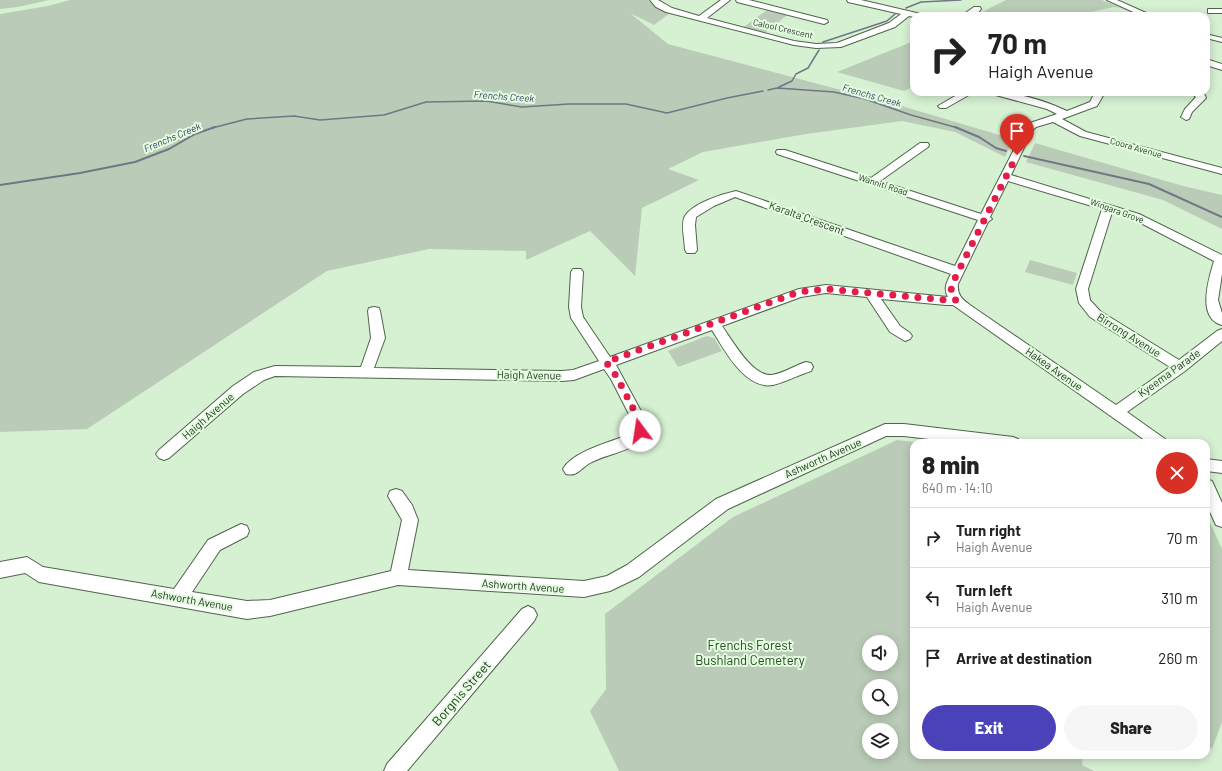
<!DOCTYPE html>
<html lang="en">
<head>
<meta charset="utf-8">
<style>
  body { margin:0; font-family:Barlow,sans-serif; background:#f6f6f6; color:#222; height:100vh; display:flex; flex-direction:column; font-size:15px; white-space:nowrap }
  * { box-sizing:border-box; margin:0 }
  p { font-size:13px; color:#767676 }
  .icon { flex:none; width:22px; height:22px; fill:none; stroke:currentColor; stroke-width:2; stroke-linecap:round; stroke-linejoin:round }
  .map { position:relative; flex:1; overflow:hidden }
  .drawer { position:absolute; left:910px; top:439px; width:300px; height:320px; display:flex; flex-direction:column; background:#fff; border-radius:12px; box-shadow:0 2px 10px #0003 }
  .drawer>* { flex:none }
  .banner { position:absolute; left:910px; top:12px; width:300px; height:84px; border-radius:12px; box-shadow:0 2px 10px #0003; background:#fff; color:#222; overflow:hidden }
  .buttons { position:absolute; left:862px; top:635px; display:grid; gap:8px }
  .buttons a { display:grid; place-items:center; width:36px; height:36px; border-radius:50%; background:#fff; box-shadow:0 2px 10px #0003; font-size:20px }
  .pin { position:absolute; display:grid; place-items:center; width:34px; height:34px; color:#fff; margin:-41px -17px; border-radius:50% 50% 50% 0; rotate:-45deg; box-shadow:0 0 4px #0007 }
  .pin .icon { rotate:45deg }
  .me { position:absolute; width:44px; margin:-22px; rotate:346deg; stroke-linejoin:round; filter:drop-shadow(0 0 3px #0008) }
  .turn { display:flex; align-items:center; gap:14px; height:84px; padding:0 12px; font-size:18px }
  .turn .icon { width:52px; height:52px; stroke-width:2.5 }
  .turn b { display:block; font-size:28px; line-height:34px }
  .round { display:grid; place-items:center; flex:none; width:42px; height:42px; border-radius:21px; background:#f6f6f6 }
  .overview { display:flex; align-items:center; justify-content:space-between; height:68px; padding:0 12px }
  h1 { font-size:24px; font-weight:800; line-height:30px }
  .action { display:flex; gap:8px; margin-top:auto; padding:8px 12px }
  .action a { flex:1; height:46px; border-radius:24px; background:#4942b9; color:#fff; font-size:16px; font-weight:800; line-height:46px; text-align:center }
  .action a+a { background:#f6f6f6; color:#222 }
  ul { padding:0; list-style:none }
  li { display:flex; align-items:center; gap:12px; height:60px; padding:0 12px; border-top:1px solid #e0e0e0 }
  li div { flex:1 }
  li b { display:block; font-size:15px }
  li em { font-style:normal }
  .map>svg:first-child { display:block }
  .green { fill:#baccb7; fill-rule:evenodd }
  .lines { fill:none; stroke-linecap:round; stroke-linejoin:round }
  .stream-far1 { stroke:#707686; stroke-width:1.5 }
  .stream { stroke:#707686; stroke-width:2 }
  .minor-casing { stroke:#4f654b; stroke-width:2 }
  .minor { fill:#fff; fill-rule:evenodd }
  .route { stroke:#e11d48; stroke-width:7; stroke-dasharray:0 12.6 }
  .labels { text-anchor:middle; stroke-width:4; stroke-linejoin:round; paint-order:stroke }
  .far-street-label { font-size:9px; fill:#293327; stroke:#e3fddf }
  .far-water-label { font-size:10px; font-style:italic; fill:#3b3e69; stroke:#e3fddf }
  .street-label { font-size:11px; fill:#293327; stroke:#e3fddf }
  .near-park-label { font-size:13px; fill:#284923; stroke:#e3fddf }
  .near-street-label { font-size:13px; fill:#293327; stroke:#e3fddf }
</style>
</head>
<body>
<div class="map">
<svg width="1222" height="771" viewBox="0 0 1222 771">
  <rect width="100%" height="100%" fill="#d6f0d2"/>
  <path class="green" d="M0,0H49L18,7L0,9Z
    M70,0H648L656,8L670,13L654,25L630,13L668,44L905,107L1013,139L1005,157L955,132L902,121L806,134L703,152L668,169L699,180L642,208L635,276L590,231L526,260V251L429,249L327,271L87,429L0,432V14L48,6Z
    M1006,0H1102L1121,8L1114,7L1073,16H974Z
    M770,8L790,13L762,35L741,29Z
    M914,41V86L904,91L837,72Z
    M1035,143L1183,186L1222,195V229L1163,200L1026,162Z
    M1030,260L1077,273L1073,285L1025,272Z
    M707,336L714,338L722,351L678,367L668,351Z
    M897,440L923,443H914V755H1083L1082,765L1094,771H619L590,711L606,689L605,614L733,517ZM869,642H891V664H869ZM869,686H891V708H869ZM869,730H891V752H869Z
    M1206,514L1222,549V722L1212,749L1206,746Z"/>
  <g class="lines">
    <path class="stream-far1" d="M906,8L921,2L961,0
      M823,42L887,21L895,14
      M779,87L792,81L796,74L808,68L819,50
      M768,90L777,88L834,92L865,99L911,115L958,128
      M212,128L247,119L294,116L320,120L384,115L426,102L486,101L522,107L569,104H626L667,113L727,98L763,91"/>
    <path class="stream" d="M955,127L979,137L996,148L1006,151
      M1024,156L1149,184L1222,217
      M0,185L80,173L135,162L169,149L195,134L215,127"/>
    <g class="minor-casing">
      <path id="minor" d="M650,0H658L672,8L699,16L721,0H730L707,18L794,41L816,44L837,43L889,23L901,14L848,2L847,0H861L921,14L922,16H914V17L909,16L895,27L841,47L816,48L794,45L666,12L656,7Z
        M736,0H749L827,20L828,22L824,24L737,2Z
        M1107,0H1117L1153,16H1142Z
        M974,7H980L981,9C977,16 969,16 961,16Z
        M1208,9H1222V13H1208Z
        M1206,34L1222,38V42L1206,38Z
        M1206,59L1222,64V70L1206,65Z
        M962,92H974L946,108H940L938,106Z
        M990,92C1016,92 1044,100 1067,111L1090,102L1095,92H1105L1097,106L1062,119L1086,132L1222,168V174L1080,136L1053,122L1036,127L1032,131L1011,175L1139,214L1222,255V274L1218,300L1222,313V325C1196,318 1209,278 1214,261L1131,218L1112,212L1088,289L1090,300L1100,311L1179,360L1217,331L1222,329V341L1185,371L1127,412L1165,439L1167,443H1149L953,305H946L881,299L900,326L910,333L912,336L910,339L905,341L890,332L867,297L826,293L801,297L722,326C732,340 752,376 771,375C783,374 795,365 806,362L811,363L813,367L811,371C798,375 786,382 773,385C745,390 724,349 712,330L616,365L648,424C647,431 645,438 639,443C628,451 602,456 590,463C581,468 577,477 566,474L563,469C572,452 610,442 628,435L633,429L634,424L611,379L604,369L574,380L562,381L275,376L264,380L243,394L169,458L164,460L159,458L156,454L159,450L233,386L254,372L275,366L361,367L371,338L368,311L369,308L374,307L379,308L380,311L385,338L374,368L562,371L573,370L599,361L571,318L569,307L571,272L573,269H581L583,272L581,307L583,317L610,357L799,289L826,285L948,297C943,288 947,282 951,274L735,197L714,206L696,217L695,225L697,250L695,253H687L685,250C685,241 681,227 684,218C690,204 722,194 736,191L955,266L978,220L777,154L776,152L777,150H785L871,178L920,143H928L929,145L928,147L880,181L981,214L1025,128L1030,123L1057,114L1047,109L992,94ZM1008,181L1102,209L1076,289L1079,303L1090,317L1170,367L1116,405L970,305C962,299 957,295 958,284L988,222L992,219L990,217Z
        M1190,92C1197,92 1204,90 1206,98L1192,112L1189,119L1186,120L1181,117L1185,109L1196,97Z
        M885,424H904L1013,437L1018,439L1020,443H963L904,436H886L728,509L639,577L610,591L584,597L398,585L270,616L247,619L39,582L25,573L0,578V562L27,557L43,567L174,589L208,540L241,524L247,526L249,531L247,536L220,550L192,592L247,601L270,600L391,571L402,520L388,496L390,491L396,489L402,491L412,505L418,520L408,570L584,581L607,576L627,565L716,499Z
        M1206,459L1222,461V473L1206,471Z
        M1206,479L1212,481L1222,503V527L1216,525L1206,503Z
        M528,606L534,609L537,615L534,621L407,771H384L387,764L522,609Z"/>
    </g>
    <use href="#minor" class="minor"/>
  </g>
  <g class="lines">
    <path class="route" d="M640,431L641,424L617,377L606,362L799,292L826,289L946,300H956L951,291L952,284L1017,155"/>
  </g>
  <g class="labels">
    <g class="far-street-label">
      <text transform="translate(783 29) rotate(13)" y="3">Calool Crescent</text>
      <text transform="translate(1136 148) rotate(16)" y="3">Coora Avenue</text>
      <text transform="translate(883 185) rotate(18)" y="3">Wanniti Road</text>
      <text transform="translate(1117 211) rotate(20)" y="3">Wingara Grove</text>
    </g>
    <g class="far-water-label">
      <text transform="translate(872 95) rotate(16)" y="4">Frenchs Creek</text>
      <text transform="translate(504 96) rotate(4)" y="4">Frenchs Creek</text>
      <text transform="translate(172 137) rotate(-23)" y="4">Frenchs Creek</text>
    </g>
    <g class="street-label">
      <text transform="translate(807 218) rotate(20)" y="4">Karalta Crescent</text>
      <text transform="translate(1129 335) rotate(32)" y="4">Birrong Avenue</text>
      <text transform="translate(1054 369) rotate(35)" y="4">Hakea Avenue</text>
      <text transform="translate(1169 373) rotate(-36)" y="4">Kyeema Parade</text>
      <text transform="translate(529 375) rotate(1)" y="4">Haigh Avenue</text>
      <text transform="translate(208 416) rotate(-41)" y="4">Haigh Avenue</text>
      <text transform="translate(823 458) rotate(-24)" y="4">Ashworth Avenue</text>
      <text transform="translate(523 586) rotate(4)" y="4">Ashworth Avenue</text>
      <text transform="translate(192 600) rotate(10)" y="4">Ashworth Avenue</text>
    </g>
    <g class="near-park-label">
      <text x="750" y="650">Frenchs Forest<tspan x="750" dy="15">Bushland Cemetery</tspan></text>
    </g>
    <g class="near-street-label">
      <text transform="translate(461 693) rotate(-49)" y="5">Borgnis Street</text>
    </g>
  </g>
</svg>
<div class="buttons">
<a><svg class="icon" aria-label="sound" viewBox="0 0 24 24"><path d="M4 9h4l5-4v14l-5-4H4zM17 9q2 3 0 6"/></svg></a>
<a><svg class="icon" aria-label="search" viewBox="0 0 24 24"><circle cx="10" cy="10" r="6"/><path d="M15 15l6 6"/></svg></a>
<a><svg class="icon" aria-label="layers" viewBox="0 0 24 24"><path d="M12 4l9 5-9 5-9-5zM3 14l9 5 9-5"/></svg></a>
</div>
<div class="pin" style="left:1017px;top:155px;background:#d93025"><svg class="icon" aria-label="arrive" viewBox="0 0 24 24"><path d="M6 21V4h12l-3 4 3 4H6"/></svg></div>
<svg class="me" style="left:640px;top:431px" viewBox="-20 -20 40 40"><circle r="19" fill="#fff"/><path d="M0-13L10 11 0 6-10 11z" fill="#e11d48"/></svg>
<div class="banner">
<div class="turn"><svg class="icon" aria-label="right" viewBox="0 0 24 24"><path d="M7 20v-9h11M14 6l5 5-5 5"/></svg><div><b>70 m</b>Haigh Avenue</div></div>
</div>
<section class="drawer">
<div class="overview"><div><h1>8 min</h1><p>640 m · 14:10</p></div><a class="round" style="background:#d93025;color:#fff"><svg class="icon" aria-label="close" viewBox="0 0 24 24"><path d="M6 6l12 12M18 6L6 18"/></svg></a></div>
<ul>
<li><svg class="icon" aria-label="right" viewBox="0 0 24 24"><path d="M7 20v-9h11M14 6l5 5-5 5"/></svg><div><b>Turn right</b><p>Haigh Avenue</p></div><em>70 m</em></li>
<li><svg class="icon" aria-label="left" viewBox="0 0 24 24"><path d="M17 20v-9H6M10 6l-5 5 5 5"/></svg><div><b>Turn left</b><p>Haigh Avenue</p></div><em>310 m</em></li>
<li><svg class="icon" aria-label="arrive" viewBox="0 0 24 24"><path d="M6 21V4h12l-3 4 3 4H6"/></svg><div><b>Arrive at destination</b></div><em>260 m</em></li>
</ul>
<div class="action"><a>Exit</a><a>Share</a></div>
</section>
</div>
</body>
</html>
